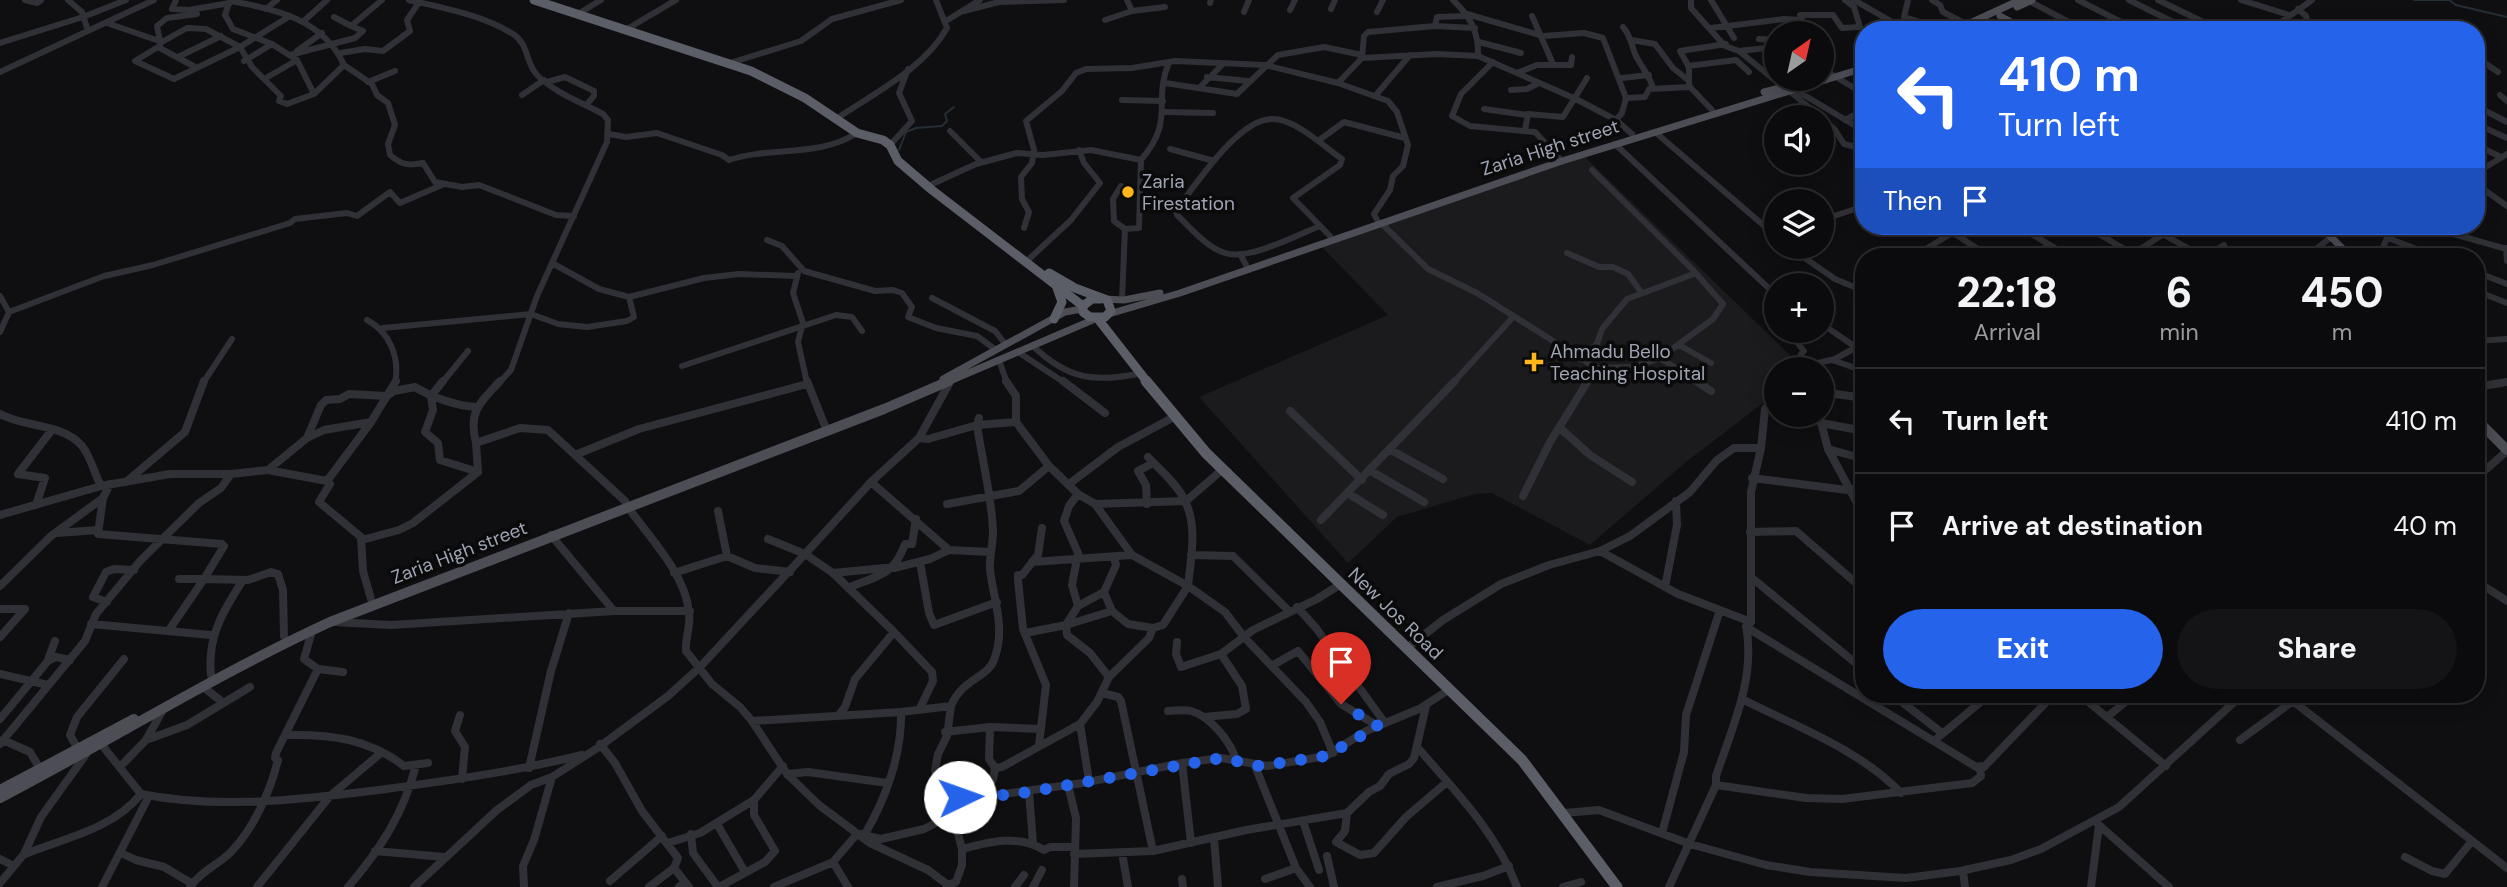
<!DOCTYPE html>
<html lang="en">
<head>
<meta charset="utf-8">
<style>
  body { margin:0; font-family:"DM Sans",sans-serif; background:#141416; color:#f1f3f6; height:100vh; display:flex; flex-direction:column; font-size:26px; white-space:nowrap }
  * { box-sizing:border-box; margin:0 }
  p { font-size:23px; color:#9a9b9d }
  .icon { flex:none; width:38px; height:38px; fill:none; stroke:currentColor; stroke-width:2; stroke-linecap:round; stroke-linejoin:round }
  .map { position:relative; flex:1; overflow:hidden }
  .drawer { position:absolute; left:1855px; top:248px; width:630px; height:455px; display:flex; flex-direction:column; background:#0b0b0d; border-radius:28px; box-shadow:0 4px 18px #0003,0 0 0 2px #2b2b2e }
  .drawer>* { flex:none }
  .guide { position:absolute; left:1855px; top:21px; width:630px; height:214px; border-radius:28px; box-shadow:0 4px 18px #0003,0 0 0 2px #2b2b2e; background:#2563eb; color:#fff; overflow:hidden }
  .needle { width:46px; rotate:34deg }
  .tools { position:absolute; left:1764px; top:21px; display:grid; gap:14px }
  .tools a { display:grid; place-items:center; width:70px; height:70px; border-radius:50%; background:#0b0b0d; box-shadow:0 4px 18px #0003,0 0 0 2px #2b2b2e; font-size:35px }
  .pin { position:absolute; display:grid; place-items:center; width:60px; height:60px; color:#fff; margin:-72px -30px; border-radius:50% 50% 50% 0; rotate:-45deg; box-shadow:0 0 7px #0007 }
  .pin .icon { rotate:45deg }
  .me { position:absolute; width:77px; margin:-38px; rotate:87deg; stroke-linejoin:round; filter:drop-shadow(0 0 5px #0008) }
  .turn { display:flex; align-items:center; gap:24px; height:147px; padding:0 28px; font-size:32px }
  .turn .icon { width:91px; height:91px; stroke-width:2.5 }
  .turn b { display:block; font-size:49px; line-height:60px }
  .then { display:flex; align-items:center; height:66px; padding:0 28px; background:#0003; gap:14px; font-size:26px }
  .eta { display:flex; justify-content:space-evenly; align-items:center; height:119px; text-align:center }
  .eta b { font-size:42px; font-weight:800; line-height:49px }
  .primary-button { display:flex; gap:14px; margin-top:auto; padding:14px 28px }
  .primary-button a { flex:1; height:80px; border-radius:42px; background:#2563eb; color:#fff; font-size:28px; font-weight:800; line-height:80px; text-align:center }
  .primary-button a+a { background:#141416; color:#f1f3f6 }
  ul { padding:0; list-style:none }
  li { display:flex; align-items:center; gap:21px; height:105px; padding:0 28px; border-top:2px solid #2b2b2e }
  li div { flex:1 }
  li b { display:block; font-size:26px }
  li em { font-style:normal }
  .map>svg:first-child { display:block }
  .built { fill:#1b1b1e }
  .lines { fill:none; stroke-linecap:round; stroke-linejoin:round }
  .stream { stroke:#252d35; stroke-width:2 }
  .minor-far1 { stroke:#303136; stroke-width:6 }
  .minor { stroke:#303136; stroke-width:8 }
  .major-far1 { stroke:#4c4d55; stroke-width:7 }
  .major { stroke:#4c4d55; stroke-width:10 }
  .highway-far1 { stroke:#5b5e67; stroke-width:9 }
  .highway { stroke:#5b5e67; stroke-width:11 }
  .route { stroke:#2563eb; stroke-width:12; stroke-dasharray:0 21.6 }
  .poi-dot { fill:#ffb619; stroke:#0a0a0b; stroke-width:2.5 }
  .labels { text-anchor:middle; stroke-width:7; stroke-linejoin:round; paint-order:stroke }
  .street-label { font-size:19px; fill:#9fa4b3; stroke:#0a0a0b }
  .poi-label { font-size:19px; fill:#9fa4b3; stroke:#0a0a0b; text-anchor:start }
</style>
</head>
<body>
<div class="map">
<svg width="2507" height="887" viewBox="0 0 2507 887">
  <rect width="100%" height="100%" fill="#0f0f11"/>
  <path class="built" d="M1584,156L1791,356L1786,369H1776L1775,394L1686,462L1590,545L1492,493L1475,494L1397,517L1348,563L1199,397L1388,315L1320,245Z"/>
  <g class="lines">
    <path class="stream" d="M2414,0H2449L2456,5L2507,17
      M899,150L906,132L916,128L942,126L947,121L945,114L954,107"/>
    <path class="minor-far1" d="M25,0L37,3L41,0
      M68,0L82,12L88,31
      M176,0L172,9L189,10L230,3
      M230,0L225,15L233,29L272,44L297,60L314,94L344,65C324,20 276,9 231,1
      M409,0C443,8 483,15 513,34C529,44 525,62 537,75C555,93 581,102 603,114L608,120L607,142L537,296L511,370L499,383
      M1453,0C1470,16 1479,32 1478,56
      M1691,0V8L1725,46L1739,51L1782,86
      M1711,0L1734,38
      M1854,0L1906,30
      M1908,0L1904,17L1946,30
      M1932,0L1940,5L1943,12L1968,25
      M2078,0L2137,30
      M2129,0L2189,30
      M2158,0L2220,30
      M2241,0L2289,15
      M2029,1L2084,30
      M1210,3L1211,0
      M266,9L277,0
      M1331,9L1335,0
      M2298,9L2306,16L2310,30
      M1290,10L1295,0
      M964,11L999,2L1064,0
      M1132,11L1165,7
      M1244,12L1249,0
      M1377,12L1383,0
      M578,14L601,0
      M1467,14L1543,36L1584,33L1603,38L1626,98L1622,113L1616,120
      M1532,16L1553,64
      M334,17L351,26
      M305,20L327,0
      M1105,20L1132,11L1127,0
      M1802,20L1800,15H1833L1842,28L1860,27L1854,7L1845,0
      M1802,20L1808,33
      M946,21L980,0
      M107,23L162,42L187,28L206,29L240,47L252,67L281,96L279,101L287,104L314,94
      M1435,26L1437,17L1465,16
      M1623,27C1632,37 1631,47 1637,58C1643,69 1649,75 1653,88
      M1711,28L1784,19L1802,20
      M627,29L676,0
      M2270,30L2312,0
      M1759,39L1776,40
      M1631,40L1655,44L1673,68L1688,80
      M160,41L157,26L167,18L197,14
      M1479,42L1521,53
      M0,43L83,17L126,0
      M160,45L158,47L197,68
      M158,47L135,61L174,79L240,47L290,16
      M297,51L322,33
      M1739,51L1776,47
      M340,53L365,49L383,51L410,31L407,20L420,1
      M290,55L355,38L363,31L351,26L382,0
      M178,57L221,36
      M2476,57L2498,72
      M1362,58L1437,54L1478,56L1576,99L1616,120L1632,134
      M244,61L272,44
      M1493,62L1461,94L1452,116L1470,126L1535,132L1562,161
      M730,63L801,41L832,19L901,0
      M344,65L372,84L377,95L388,103L395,125L388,144L390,155C402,165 408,166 423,163L435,182L462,187L479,185L556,215L574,216
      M1688,66L1736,60L1749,72
      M0,72L154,0
      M1517,73L1537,65H1571L1572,57
      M1831,74L1864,94
      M1207,77L1248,81
      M266,78L297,60
      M1622,78L1649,75
      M368,82L395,71
      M547,82L565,77L594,91V96L587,104
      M1165,83L1237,94L1278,55L1324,47L1362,55
      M1338,83L1362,58L1364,36L1368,32L1435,26L1475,28
      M1200,87L1223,64
      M1794,89L1864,131
      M1511,90L1527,89L1539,83
      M1788,90L1821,117
      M522,95L544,80
      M1376,95L1410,55
      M2500,95L2507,101
      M1627,98L1645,97L1649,89L1690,87
      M1122,100L1163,101
      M2476,106L2507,122
      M1484,109L1527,115
      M1712,110L1689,86V67L1680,51L1726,44
      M1165,112L1213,113
      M1822,118L1835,130L1844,144L1864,149
      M836,119C874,93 924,69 947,28L936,0
      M1845,120L1864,110
      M2476,124L2507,138
      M1525,130L1528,114L1563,117L1587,78
      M950,131L981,162
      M1655,132L1776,236
      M609,134L626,137L657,133L722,155L729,160C771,146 818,158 857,133
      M1318,141L1344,122L1405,138
      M1615,144L1776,295
      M890,145L912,121L899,93L908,69
      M2476,145L2501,157
      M1170,149L1214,161
      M1141,160C1176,119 1152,103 1169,62
      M2476,173L2507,154
      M2476,184L2507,206
      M928,186L976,164L1017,153L1043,155L1091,150L1141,160
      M1121,186L1113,199L1114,221L1125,229L1139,228L1141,160
      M1822,220L1864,206
      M1381,223L1428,269L1477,293L1596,368L1634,367L1660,358L1713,319L1723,304L1693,270L1592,170
      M1320,226C1297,235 1248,261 1225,253C1206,247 1191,228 1177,215L1176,210C1196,185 1238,119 1272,119C1296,119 1323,146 1342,159L1340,165L1293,198L1330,236
      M1943,226L1990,257
      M2018,226L2070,257
      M2085,226L2133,254
      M2148,226L2204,257
      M2425,226L2507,249
      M1024,228L1029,212L1022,199L1021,177L1032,163L1034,150L1026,121L1062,91L1076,73L1086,69L1132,68L1175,61L1265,65L1338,83L1388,101L1397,112L1408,145L1403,166L1393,176L1390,190L1374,214L1377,220
      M2388,238L2437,257
      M767,240L782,246L804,271L875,291L893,290L902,293L912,307L908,317L936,328L977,336L996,350
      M1789,247L1835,279L1864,291
      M2506,248L2507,261
      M2381,252L2393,257
      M1567,253L1599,267H1613L1628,274L1641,292
      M2347,253L2381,252L2392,226
      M1240,254L1246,265
      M1913,257L1963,226
      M2027,257L2050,245
      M2128,257L2176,226
      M2205,257L2224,245
      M2306,257L2331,237
      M1029,259L1071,220L1100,183L1084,163L1079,150
      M552,263L599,289L629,297
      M2476,272L2507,284
      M798,273L793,293L803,323L798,342L807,383
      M2476,291L2507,303
      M0,296L9,312L0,332
      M932,298L995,331L1006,345
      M1122,300L1125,229
      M9,312L104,276L153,265L290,223L295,219L347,213L357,216L390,192L400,203L444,184
      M367,320C390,332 400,358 395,383
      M1822,324L1857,348
      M383,328L531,314L558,324L587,327L627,321L634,317L629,297L704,278L739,274L796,276
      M1793,331L1792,336L1804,351L1801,354L1806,369
      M2476,341L2507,339
      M1679,345L1711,363
      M1033,346C1068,380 1096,383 1142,373
      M1018,352L1065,383
      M1660,358L1699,383
      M1580,359L1597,344L1602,329L1627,299L1696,273
      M999,360L1007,383
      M1832,360L1864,371
      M682,366L836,315L852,317L862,331
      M1805,366L1835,359L1864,343
      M203,383L232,339
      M442,383L468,351
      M1453,383L1514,316
      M1587,383L1596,368
      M2501,383L2507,382"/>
    <path class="minor" d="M500,381C480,403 468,411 476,443L520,428L548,430L625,501
      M807,381L825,426
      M1063,381L1105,413
      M1696,381L1711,391
      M2476,387L2507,382
      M1822,392L1864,398
      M1290,411L1362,480
      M0,414C25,428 63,423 82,446C91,457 94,473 101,486
      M1819,415L1828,449L1864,516
      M1821,423L1864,431
      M1560,428L1590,455L1632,482
      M307,438L324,430L371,422
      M919,438L928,439L977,425L1016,422V396L1006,381
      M476,443L478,472
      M1828,449L1864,459
      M1391,450L1443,479
      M575,455L639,429L807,384
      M1148,457C1160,470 1176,483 1184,499C1198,525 1191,558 1188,586L1225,612L1244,637L1306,702L1320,722L1333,753
      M268,470L307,438L321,405L326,400L340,399L349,394L387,396L394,391L415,387C431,397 457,406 476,407
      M1371,471L1424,502
      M1752,478L1847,490L1864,487
      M2476,478L2507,451
      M327,481L371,422L396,381
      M126,482L185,432L204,381
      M871,482L949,550L991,552
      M1069,484L1118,447L1174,417
      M1078,494L1069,506L1064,521L1078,553L1072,585L1078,606L1066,625L1067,635L1090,653L1109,677
      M1349,494L1383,515
      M1523,496L1550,442L1588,381
      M103,498L98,534L222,544L224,546L204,579L248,580L271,572L278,574L283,590L284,636
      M947,504L1019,491L1049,466
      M1095,504L1186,501L1223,469
      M1147,504L1146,485L1138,471L1153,463
      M36,505L45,478L18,474L51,431
      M627,506C649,537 686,574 689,613C691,626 685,638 686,651L712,684L740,707L752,721L901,712L951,706L947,736L938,754L935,771L947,789L968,799
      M718,511L727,556
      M0,515L101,486L170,474H231L268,470L327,481L330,484L319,502L361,537L363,571L371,599
      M1321,520L1455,381
      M1750,532L1796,531L1864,590
      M57,533L98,530
      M551,535L614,611H690
      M362,540L399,530L413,523L478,472L440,460L438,443L425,432L433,410L431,396L443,381
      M1600,551L1678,594L1751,622
      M1191,555L1233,556L1289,611
      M727,556L755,568L790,572
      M920,562L929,613L934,625L997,602
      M1032,562L1132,555
      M894,568L930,559L949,550
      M674,573L727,556
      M833,573L895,567
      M1752,578L1864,670
      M179,579H204
      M2476,581L2507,601
      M0,586L51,536L103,498L110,484
      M1665,587L1677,525L1676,501
      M848,588C876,576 894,576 905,544H912L916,519
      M1104,592L1116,565L1114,558
      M107,602L93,597L106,572L114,569L134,570
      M1078,606L1104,592L1112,611
      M1297,607L1316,628L1385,723
      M0,609H25L0,637
      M334,622L391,625L614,611
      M91,624L211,635
      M1746,627L1978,768L1984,767L2053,695
      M169,630L204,579
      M312,631L304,659L318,669L343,672
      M894,632L932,672L933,681L920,708
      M1025,633L1066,625L1112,611L1128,624L1153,628
      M1177,642L1176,654L1181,667L1221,654L1253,630L1317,599L1341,584
      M1406,649L1443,620L1501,584L1549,565L1600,551L1630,536L1690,492L1717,460L1734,448H1761
      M48,660L55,641
      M1273,665L1298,651L1341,704L1378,726
      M0,674L48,685
      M211,675C207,637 223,611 243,580
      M202,686L221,701
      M1102,693L1118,697L1121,701L1153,851
      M1893,695L1942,733
      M2080,695L2166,766
      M2285,695L2507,868
      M1742,699C1795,726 1859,749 1901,793
      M951,706C962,679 987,678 994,660C1006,628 994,602 990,570C989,558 993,545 993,532C992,497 982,460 977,425L979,418
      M1426,706L1414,758L1409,764L1389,774L1380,786L1369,792L1347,813L1345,831L1336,842L1360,855L1374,853L1406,817L1447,782
      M1168,711C1175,711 1184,709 1191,711C1210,716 1231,742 1236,760
      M460,715L455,731L465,747L462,779
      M838,716L845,707L855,679L894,632L833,573L805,554L871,482L919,438L950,382
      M1204,717L1237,714L1246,709L1242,686L1221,654
      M2107,717L2134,695
      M0,719L48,661L56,657L70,660
      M752,721L787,774L819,805L870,843L928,870L948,885L947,887
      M1080,724L1089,781
      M990,727L1041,729
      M945,732L990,727L989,759L995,768
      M287,735C331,734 369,739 404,766L428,763
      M3,740L30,752L40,769
      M146,740L187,725L250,687
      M1935,740L1989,695
      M2240,740L2293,701
      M0,744L85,641L96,614L141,560L199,503L221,488L231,474
      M101,744L141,794C221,810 306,799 386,789C452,780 517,771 582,755
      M600,744L615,763L642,811L678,858L674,868L649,887
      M1039,745L1046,685L1023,629L1018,580V575H1022L1038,555L1042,528
      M1418,748C1456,792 1496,832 1517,887
      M78,749L70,735L77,717L124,659
      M1182,763L1191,843
      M1255,766L1296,868L1310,887
      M120,767L146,740L164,708
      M529,768L551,671L569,613
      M787,774L808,772L887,783
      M1068,785L1076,818L1074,887
      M1716,785L1806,798L1842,799L1972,783L1981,776L1980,766
      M1029,792L1033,843
      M981,798L993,779L995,768L1002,767L1080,724L1097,702L1109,677L1149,638L1153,628L1163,625L1188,586L1132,555L1095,504L1078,494L1049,466L1016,422
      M1564,813L1599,810L1690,844L1766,865L1810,872L1906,878L1960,871L2011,860L2041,849L2119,807L2242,695
      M953,814L962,849C989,842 1018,834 1044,850L1050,847H1075
      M1303,821L1319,870
      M717,824L745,872
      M2099,825L2169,887
      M1662,833L1684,752L1686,715L1720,610
      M691,834L693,853L718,887
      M857,834L881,839L924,829L953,814L968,799L1083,783L1182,763L1221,758L1267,766L1326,756L1366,731L1419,709L1450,689
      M1214,838L1218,887
      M668,843L700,833L754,800
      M375,851L444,857
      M121,853L136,860L164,867L191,883
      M1122,853L1128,887
      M25,854C65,838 113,829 141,794
      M1074,854L1153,851L1246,830L1347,813
      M1327,856L1334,887
      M2405,857L2432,871L2445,874L2472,841
      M0,859L14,866
      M833,862L848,887
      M674,868L685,882
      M1963,871L1965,887
      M1182,879L1183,887
      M1265,879L1296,868
      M610,881L662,836
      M0,883L24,854L41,817L87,753
      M102,887L149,796
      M190,887C201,871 218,865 231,852C254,828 270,792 278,760L275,758L276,753L318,669
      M257,887L330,796L382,752
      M348,887C380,850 404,813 416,765
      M414,887L497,810L531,785L552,777L599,747L668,696L700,667L805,554L768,539
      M524,887L523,866L534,840L552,777
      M679,887L685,882L689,887
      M719,887L765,862L775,851L754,815V800L783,766
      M774,887L833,862L857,834H865C886,798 902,754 901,712
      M951,887L948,885L956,882L962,865V849
      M1015,887L1024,875
      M1033,887L1042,870
      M1437,887L1483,876L1509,866
      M1563,887L1581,882
      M1669,887L1716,785V776C1732,728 1756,678 1746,626L1751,622V492L1761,448L1765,409L1769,405L1776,406
      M2091,887L2099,825L2097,823"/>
    <path class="major-far1" d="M2017,7L2032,0
      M2000,16L2026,30
      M1955,30L2020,0
      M1764,92L1795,84
      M2320,226L2351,257
      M1103,299L1124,300L1160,293
      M1109,314L1180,293L1562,161L1864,68
      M943,379L1065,312L1082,309
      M945,383L1095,319"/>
    <path class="major" d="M2476,419L2507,450
      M0,790L134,719
      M0,798C111,740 217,674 330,622L884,409L949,381"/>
    <path class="highway-far1" d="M534,0L751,71L805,98L857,133L883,140L890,145L898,161L932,190L1083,306
      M1049,273L1075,288L1107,300L1111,311L1105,317H1090L1083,312V306L1092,299H1100
      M1054,319L1062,302L1057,288
      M1098,319L1148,383"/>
    <path class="highway" d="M1146,381L1206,453L1522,760L1617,887"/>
  </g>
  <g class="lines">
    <path class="route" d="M960,797L978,798L1029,792L1222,758L1260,766L1326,756L1378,726L1341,704"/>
  </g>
  <g class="poi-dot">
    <circle cx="1128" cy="192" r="7"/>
    <path d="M1530.5 351.5h7v7h7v7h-7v7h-7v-7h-7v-7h7z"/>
  </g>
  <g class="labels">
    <g class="street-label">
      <text transform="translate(1550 147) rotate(-18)" y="7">Zaria High street</text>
      <text transform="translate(459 552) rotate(-21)" y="7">Zaria High street</text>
      <text transform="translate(1396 613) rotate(44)" y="7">New Jos Road</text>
    </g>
    <g class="poi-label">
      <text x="1142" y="188">Zaria<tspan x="1142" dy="22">Firestation</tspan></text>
      <text x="1550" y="358">Ahmadu Bello<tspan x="1550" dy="22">Teaching Hospital</tspan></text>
    </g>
  </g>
</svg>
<div class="tools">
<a><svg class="needle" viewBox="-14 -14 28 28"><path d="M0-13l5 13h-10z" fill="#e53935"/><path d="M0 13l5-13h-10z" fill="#9a9b9d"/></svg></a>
<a><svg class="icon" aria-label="sound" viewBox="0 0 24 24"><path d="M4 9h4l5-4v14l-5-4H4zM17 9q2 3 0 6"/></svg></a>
<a><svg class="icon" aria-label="layers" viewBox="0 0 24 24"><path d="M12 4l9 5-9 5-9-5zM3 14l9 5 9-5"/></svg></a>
<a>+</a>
<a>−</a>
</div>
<div class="pin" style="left:1341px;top:704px;background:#d93025"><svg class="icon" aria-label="arrive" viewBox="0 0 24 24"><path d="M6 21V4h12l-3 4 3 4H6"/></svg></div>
<svg class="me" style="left:960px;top:797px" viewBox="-20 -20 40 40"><circle r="19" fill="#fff"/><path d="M0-13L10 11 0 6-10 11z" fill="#2563eb"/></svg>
<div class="guide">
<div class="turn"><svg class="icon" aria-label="left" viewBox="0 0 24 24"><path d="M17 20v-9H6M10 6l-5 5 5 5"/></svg><div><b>410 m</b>Turn left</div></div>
<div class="then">Then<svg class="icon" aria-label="arrive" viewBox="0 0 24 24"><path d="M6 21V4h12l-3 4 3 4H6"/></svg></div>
</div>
<section class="drawer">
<div class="eta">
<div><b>22:18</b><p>Arrival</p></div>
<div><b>6</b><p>min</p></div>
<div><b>450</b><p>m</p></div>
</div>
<ul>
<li><svg class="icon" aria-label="left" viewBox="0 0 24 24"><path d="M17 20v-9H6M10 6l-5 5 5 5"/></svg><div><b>Turn left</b></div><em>410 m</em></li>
<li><svg class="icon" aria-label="arrive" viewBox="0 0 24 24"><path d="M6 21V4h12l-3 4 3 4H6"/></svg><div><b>Arrive at destination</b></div><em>40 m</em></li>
</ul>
<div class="primary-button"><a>Exit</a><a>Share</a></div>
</section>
</div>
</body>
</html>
